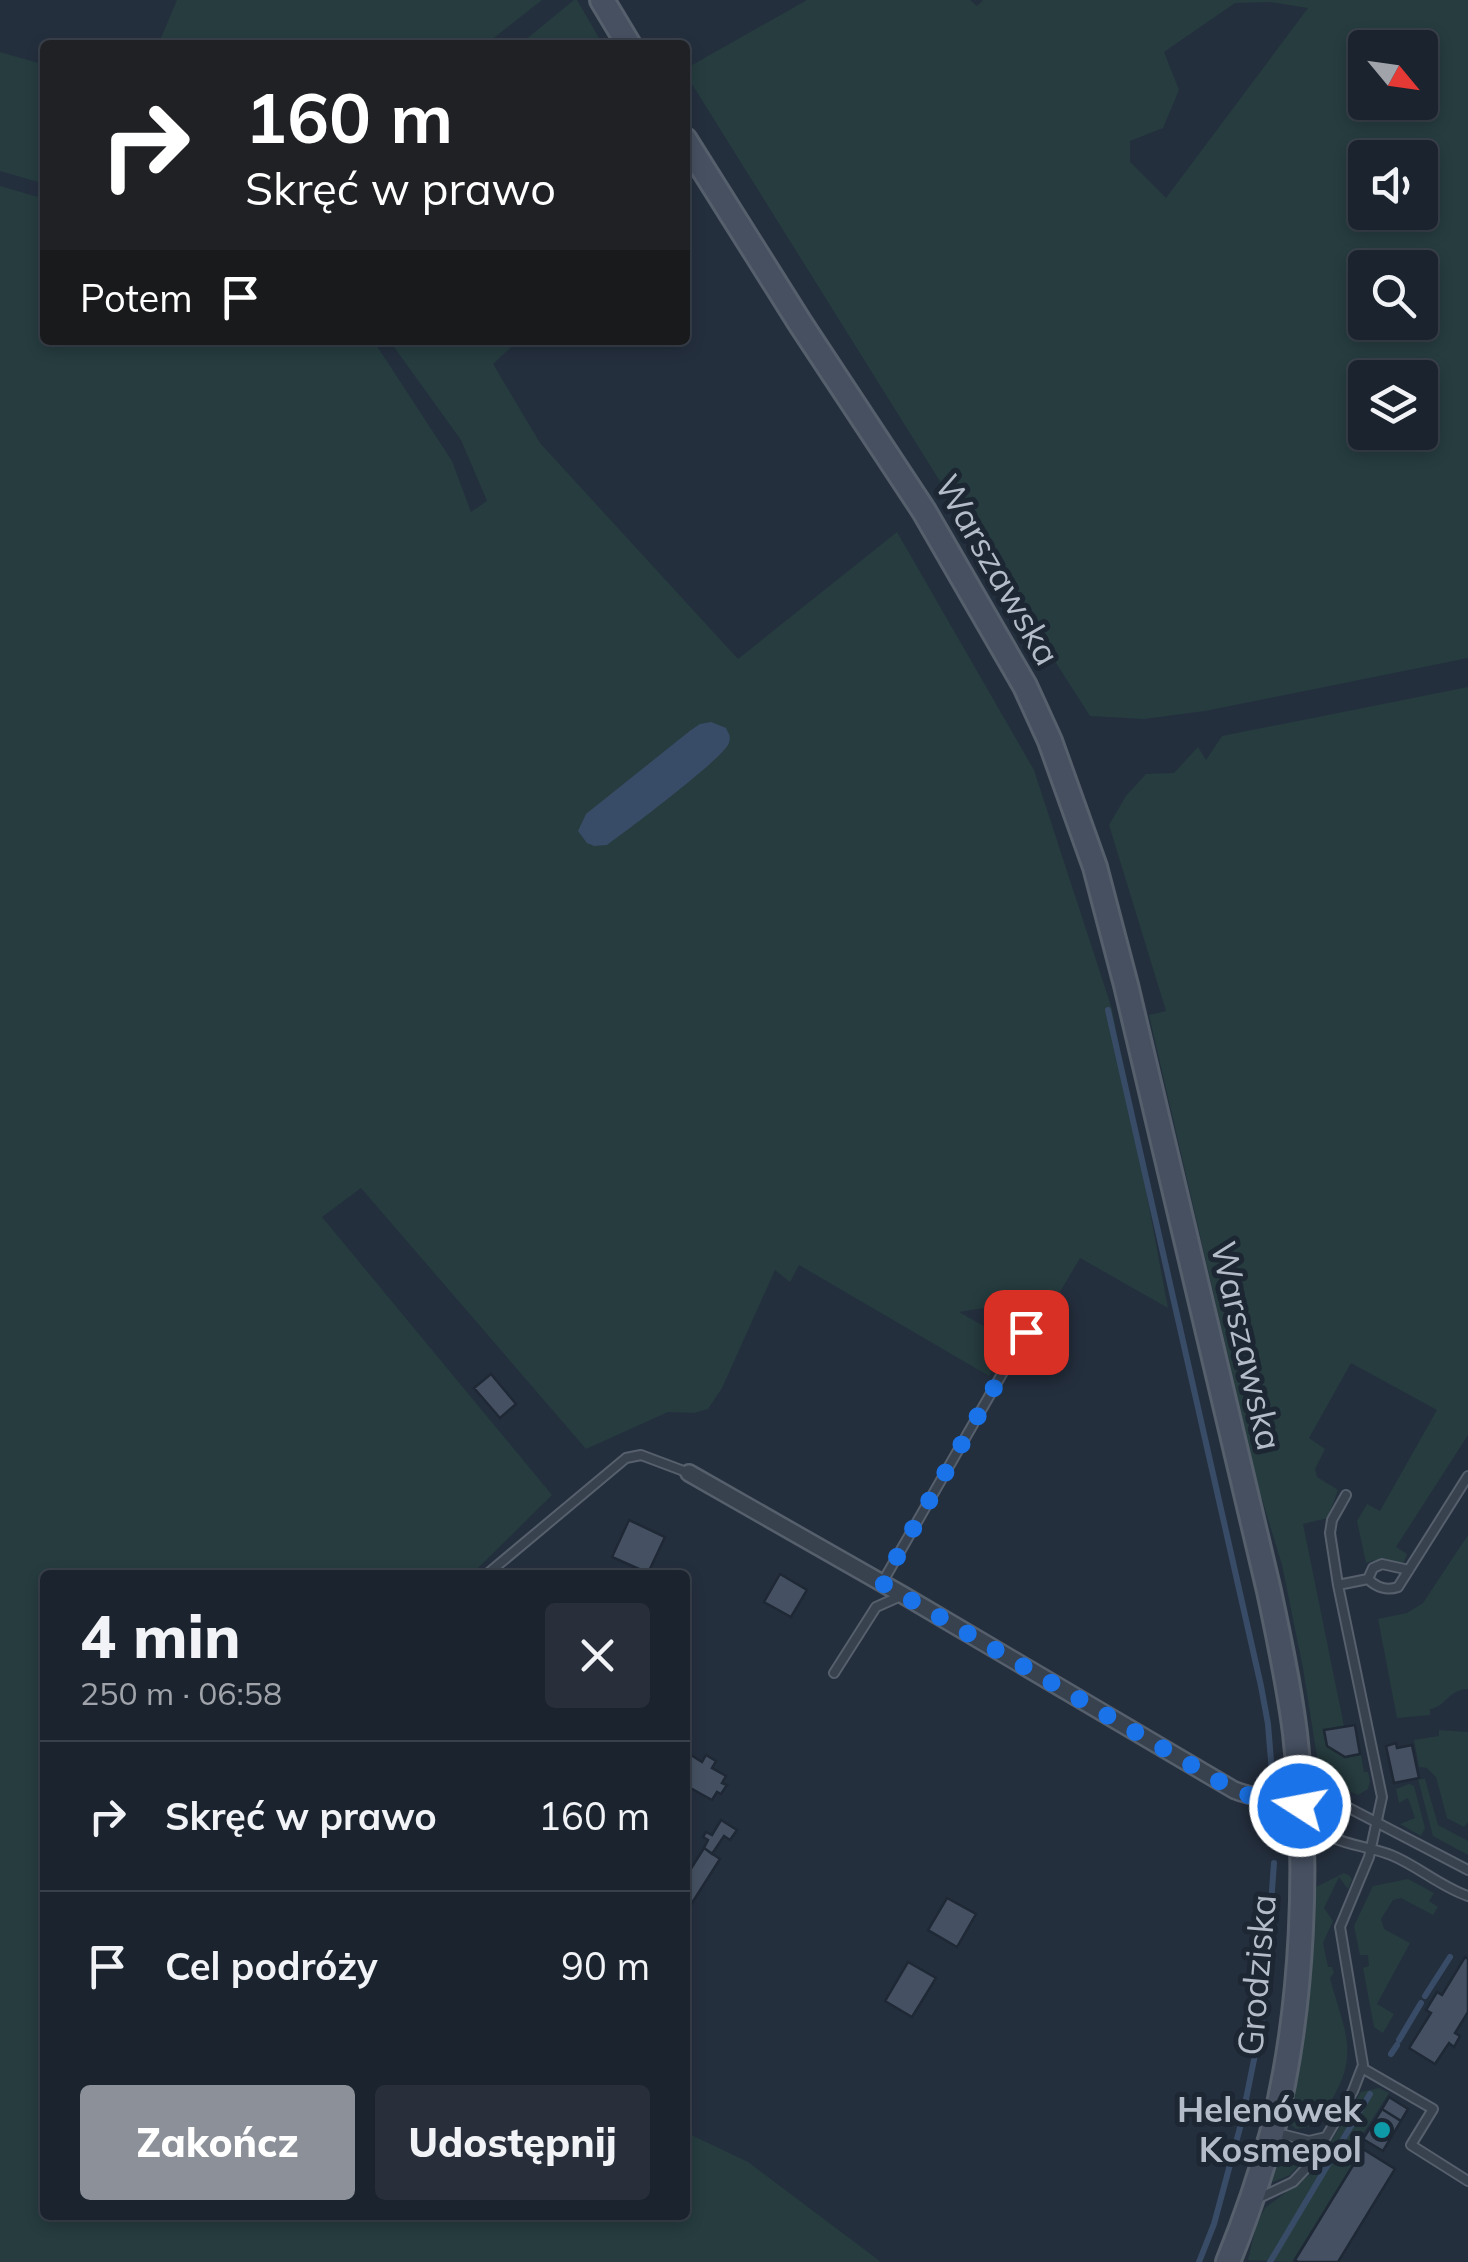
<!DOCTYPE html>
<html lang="pl">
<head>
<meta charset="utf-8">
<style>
  body { margin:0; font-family:Mulish,sans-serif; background:#282f3a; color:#f1f3f6; height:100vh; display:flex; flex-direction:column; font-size:38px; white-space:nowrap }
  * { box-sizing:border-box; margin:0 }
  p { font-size:32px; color:#a0a4aa }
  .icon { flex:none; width:55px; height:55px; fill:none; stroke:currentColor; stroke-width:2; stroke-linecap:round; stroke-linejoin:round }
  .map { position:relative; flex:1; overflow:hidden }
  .sheet { position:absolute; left:40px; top:1570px; width:650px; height:650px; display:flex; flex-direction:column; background:#1b232e; border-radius:10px; box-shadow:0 5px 15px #0003,0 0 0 2px #39404a }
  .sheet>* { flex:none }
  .top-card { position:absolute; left:40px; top:40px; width:650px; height:305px; border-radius:10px; box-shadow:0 5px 15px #0003,0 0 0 2px #39404a; background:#202124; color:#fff; overflow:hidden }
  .needle { width:65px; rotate:119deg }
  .tools { position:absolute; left:1348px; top:30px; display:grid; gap:20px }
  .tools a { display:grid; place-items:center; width:90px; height:90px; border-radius:10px; background:#1b232e; box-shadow:0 5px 15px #0003,0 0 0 2px #39404a; font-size:50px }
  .pin { position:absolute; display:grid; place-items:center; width:85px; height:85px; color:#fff; margin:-42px; border-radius:20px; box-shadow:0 5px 15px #0006 }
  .me { position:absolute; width:110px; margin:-55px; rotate:281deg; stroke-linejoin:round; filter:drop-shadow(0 0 8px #0008) }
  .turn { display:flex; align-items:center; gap:35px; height:210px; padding:0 40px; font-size:45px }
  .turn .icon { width:130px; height:130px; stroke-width:2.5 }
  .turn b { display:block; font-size:70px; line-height:85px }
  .then { display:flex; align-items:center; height:95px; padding:0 40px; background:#0003; gap:20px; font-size:38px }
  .round { display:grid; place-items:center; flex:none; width:105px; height:105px; border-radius:10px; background:#282f3a }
  .overview { display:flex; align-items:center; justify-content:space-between; height:170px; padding:0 40px }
  h1 { font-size:60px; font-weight:800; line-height:75px }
  .button { display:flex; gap:20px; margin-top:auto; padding:20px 40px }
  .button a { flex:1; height:115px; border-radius:10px; background:#8c9099; color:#fff; font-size:40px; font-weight:800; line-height:115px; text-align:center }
  .button a+a { background:#282f3a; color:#f1f3f6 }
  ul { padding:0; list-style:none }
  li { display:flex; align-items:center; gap:30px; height:150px; padding:0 40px; border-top:2px solid #39404a }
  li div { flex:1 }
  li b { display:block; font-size:38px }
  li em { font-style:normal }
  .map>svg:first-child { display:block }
  .green { fill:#263c3f; fill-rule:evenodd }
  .water { fill:#394c67 }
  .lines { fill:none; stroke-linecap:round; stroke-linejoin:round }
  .stream { stroke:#394c67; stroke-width:6 }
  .building { fill:#455162; stroke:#1f2835; stroke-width:2.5 }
  .lane-casing { stroke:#565f6c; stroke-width:12 }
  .street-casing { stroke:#565f6c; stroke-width:20 }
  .secondary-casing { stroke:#565f6c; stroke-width:28 }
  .lane { stroke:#38414e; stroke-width:8 }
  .street { stroke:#38414e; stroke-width:15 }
  .secondary { stroke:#465061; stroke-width:22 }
  .route { stroke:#1a73e8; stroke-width:18; stroke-dasharray:0 32.4 }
  .culture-dot { fill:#0f9aa8; stroke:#1d2633; stroke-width:4 }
  .labels { text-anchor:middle; stroke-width:10; stroke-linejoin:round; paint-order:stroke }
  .street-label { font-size:35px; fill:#b4bcc9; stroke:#1d2633 }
  .poi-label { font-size:35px; font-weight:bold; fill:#b4bcc9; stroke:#1d2633; text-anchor:end }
</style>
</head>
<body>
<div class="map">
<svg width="1468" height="2262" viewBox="0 0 1468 2262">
  <rect width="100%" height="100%" fill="#242f3e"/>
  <path class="green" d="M177,0H542L485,45H158Z
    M574,0H577L603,45H519Z
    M807,0H970L977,6L983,0H1468V658L1205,711L1144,719L1090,716L941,483L685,73V69ZM1270,2L1308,8L1166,198L1130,162V141L1163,128L1179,90L1164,52L1235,3ZM1365,48H1420V102H1365ZM1365,158H1420V212H1365ZM1365,268H1420V322H1365ZM1365,378H1420V432H1365Z
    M0,52L45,65V184L0,171Z
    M0,186L45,199V340H373L452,461L471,512L487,501L461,440L389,340H519L493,364L540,443L738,659L897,532L1034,770L1112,1009L1168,1308L1080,1258L1044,1319C1012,1303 993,1306 959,1312L1010,1341L989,1376L799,1265L790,1282L775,1270L722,1388L708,1409L694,1413L668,1412L586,1449L361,1188L322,1217L552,1495L471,1575H45V2215H685V2132L748,2162L881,2262H0Z
    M1468,687V1435L1396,1547L1407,1554L1404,1562C1389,1565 1382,1556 1366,1563L1357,1521L1367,1504L1380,1511L1437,1410L1351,1363L1309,1438L1325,1449L1315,1469L1317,1477L1338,1490L1328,1518L1303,1524L1344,1726L1323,1730L1326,1746L1345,1758L1361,1755L1364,1772H1368L1370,1781L1368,1789L1358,1795L1330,1783L1318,1763L1303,1668L1282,1565L1258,1486L1149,1015L1166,1011L1109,825L1126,796L1146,774L1174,773L1198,747L1206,760L1222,736Z
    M1468,1535V1689C1447,1690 1446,1707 1430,1709V1715L1397,1718L1378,1619L1407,1613L1423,1603Z
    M1439,1730L1468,1732V1822L1464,1827L1447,1818L1436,1777L1427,1768L1419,1767L1414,1740L1439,1736Z
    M1418,1779H1425L1438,1825L1468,1841V1855L1433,1836Z
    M1409,1784L1414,1786L1425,1828L1421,1836L1400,1824L1415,1818L1408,1798L1399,1803L1396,1789Z
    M1344,1873L1350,1876L1352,1880L1348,1889L1339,1877L1324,1908L1333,1921L1323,1943L1328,1967H1332L1334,1973L1330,1978C1343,2029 1361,2052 1331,2101C1320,2118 1318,2127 1296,2129L1289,2123L1310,1988L1316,1887Z
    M1408,1879L1434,1893L1429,1901L1438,1907L1433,1915L1401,1898L1393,1900L1381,1919L1384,1929L1410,1943L1377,2004L1394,2014L1383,2033L1374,2027L1363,1968L1369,1966L1368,1955H1360L1354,1926L1373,1886Z
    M1379,2088L1389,2093L1361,2137L1362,2149L1292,2262L1248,2260L1256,2226L1265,2208L1312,2173L1361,2092Z
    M1283,2145L1302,2152L1305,2158L1290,2175L1273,2182L1271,2179Z"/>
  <path class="water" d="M711,722L726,728C729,735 731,735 729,743C724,758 625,832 607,845L594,846L587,843L578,831L586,814L691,730L700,724Z"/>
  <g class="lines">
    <path class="stream" d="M1108,1010L1261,1686L1268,1724L1272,1773
      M1425,1996L1450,1957
      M1399,2040L1421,2003
      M1391,2054L1397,2045
      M1199,2262L1214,2224L1241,2124L1263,2015L1274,1863
      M1270,2262L1370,2094"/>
  </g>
  <path class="building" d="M491,1374L516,1404L500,1418L474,1388Z
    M629,1520L665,1537L648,1573L612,1557Z
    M780,1574L807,1590L791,1617L764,1602Z
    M1355,1725L1360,1754L1345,1757L1327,1746L1324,1730Z
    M1396,1743L1397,1748L1412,1745L1419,1778L1394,1783L1386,1746Z
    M691,1755L702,1762L706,1755L716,1761L712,1768L726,1776L722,1783L727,1785L721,1794L717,1792L712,1800L685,1785V1765Z
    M721,1820L737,1830L730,1840L724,1836L712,1854L704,1848L708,1840L703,1837L706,1832L712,1835Z
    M704,1848L720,1859L685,1914V1878Z
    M947,1898L976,1914L957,1947L928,1930Z
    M1465,1957L1468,1959V2012L1455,2033L1460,2036L1454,2047L1449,2043L1435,2064L1409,2048L1431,2013L1426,2010L1437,1992L1442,1995Z
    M908,1962L936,1978L912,2017L885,2001Z
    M1389,2097L1408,2109L1401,2121L1382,2109Z
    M1382,2109L1401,2121L1383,2151L1363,2139Z
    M1363,2149L1395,2169L1338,2262H1298L1295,2260Z"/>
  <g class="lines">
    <g class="lane-casing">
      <path id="lane" d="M486,1575L626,1458L641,1455L689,1473
        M1368,1579L1373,1568L1382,1564L1409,1570
        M882,1583L1026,1332
        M1338,1585L1368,1579C1376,1587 1387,1591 1398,1587L1468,1476
        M834,1673L876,1607L903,1595
        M1305,1804L1318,1800L1349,1808L1468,1870
        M1308,1817C1328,1846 1361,1843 1391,1855C1418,1866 1441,1887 1468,1896
        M1362,2068L1433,2109L1411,2145L1468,2181
        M1277,2133L1309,2141L1326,2137
        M1259,2198L1293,2182L1311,2163L1353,2091L1363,2065L1340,1927L1369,1857L1382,1797L1338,1585L1330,1533L1332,1520L1346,1495"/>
    </g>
    <g class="street-casing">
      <path id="street" d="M689,1473L903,1595L1234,1790C1255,1799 1279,1799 1300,1805"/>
    </g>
    <g class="secondary-casing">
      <path id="secondary" d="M602,0L629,45
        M685,140L800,323L924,511L1025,686L1050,741L1095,867L1126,985L1269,1591C1279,1638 1289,1685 1295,1733C1309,1859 1304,2009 1272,2133C1260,2177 1245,2220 1228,2262"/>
    </g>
    <use href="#lane" class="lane"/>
    <use href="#street" class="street"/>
    <use href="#secondary" class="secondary"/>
  </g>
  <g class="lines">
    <path class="route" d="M1026,1332L882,1583L1234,1790C1255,1799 1279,1800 1300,1806"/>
  </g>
  <circle class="culture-dot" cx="1382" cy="2130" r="10"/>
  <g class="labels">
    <g class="street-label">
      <text transform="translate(997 570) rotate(60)" y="12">Warszawska</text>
      <text transform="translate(1246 1346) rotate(77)" y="12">Warszawska</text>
      <text transform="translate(1257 1975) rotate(-85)" y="12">Grodziska</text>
    </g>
    <g class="poi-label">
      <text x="1362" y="2122">Helenówek<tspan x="1362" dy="40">Kosmepol</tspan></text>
    </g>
  </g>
</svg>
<div class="tools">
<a><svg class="needle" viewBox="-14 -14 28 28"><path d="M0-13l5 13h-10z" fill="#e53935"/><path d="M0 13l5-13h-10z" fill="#a0a4aa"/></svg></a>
<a><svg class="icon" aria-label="sound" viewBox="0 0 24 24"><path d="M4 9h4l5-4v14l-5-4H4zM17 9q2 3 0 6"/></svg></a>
<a><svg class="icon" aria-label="search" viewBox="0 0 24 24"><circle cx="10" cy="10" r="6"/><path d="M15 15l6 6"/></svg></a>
<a><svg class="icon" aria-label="layers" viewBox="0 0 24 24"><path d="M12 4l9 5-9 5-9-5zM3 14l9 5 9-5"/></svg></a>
</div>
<div class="pin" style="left:1026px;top:1332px;background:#d93025"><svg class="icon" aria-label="arrive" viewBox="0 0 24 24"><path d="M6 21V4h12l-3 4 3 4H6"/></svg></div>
<svg class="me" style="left:1300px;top:1806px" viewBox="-20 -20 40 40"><circle r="17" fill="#1a73e8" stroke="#fff" stroke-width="3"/><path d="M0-11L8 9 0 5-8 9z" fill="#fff"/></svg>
<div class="top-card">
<div class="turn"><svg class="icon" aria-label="right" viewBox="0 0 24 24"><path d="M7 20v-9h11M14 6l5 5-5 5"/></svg><div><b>160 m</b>Skręć w prawo</div></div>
<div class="then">Potem<svg class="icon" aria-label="arrive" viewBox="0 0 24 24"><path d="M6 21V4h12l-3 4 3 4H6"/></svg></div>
</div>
<section class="sheet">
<div class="overview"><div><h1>4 min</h1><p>250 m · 06:58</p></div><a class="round"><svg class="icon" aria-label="close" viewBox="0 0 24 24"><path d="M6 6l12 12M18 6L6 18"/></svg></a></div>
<ul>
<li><svg class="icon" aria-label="right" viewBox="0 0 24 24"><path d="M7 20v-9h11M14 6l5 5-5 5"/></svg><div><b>Skręć w prawo</b></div><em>160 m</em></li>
<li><svg class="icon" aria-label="arrive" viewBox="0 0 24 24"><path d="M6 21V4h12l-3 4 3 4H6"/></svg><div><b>Cel podróży</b></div><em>90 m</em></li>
</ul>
<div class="button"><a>Zakończ</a><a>Udostępnij</a></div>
</section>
</div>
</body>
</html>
